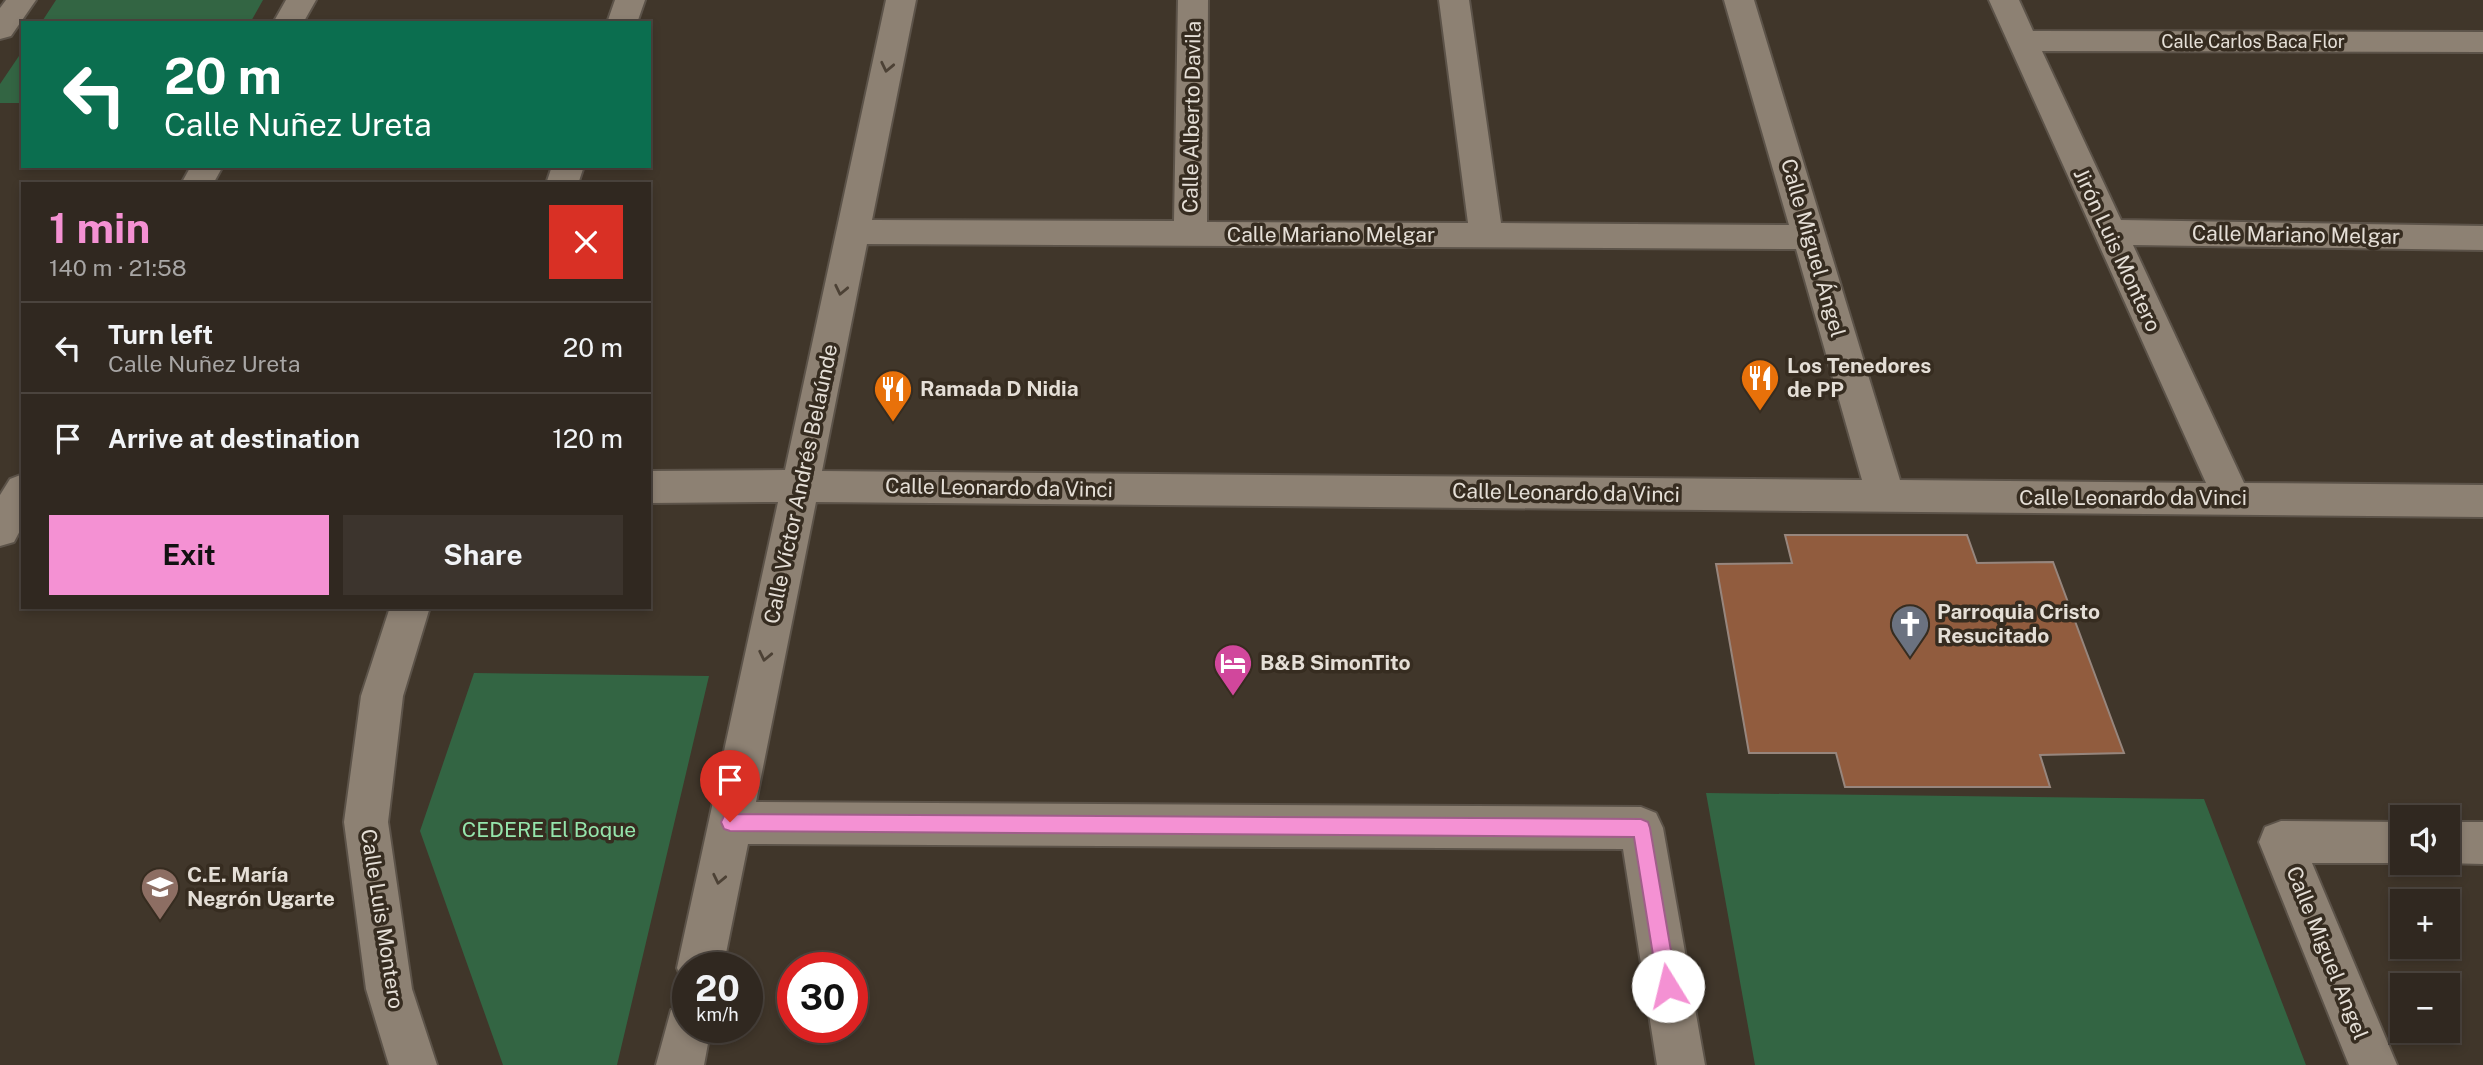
<!DOCTYPE html>
<html lang="en">
<head>
<meta charset="utf-8">
<style>
  body { margin:0; font-family:"Public Sans",sans-serif; background:#3c342d; color:#f1f3f6; height:100vh; display:flex; flex-direction:column; font-size:26px; white-space:nowrap }
  * { box-sizing:border-box; margin:0 }
  p { font-size:23px; color:#a8a6a5 }
  .icon { flex:none; width:38px; height:38px; fill:none; stroke:currentColor; stroke-width:2; stroke-linecap:round; stroke-linejoin:round }
  .map { position:relative; flex:1; overflow:hidden }
  .sheet { position:absolute; left:21px; top:182px; width:630px; height:427px; display:flex; flex-direction:column; background:#302820; border-radius:0px; box-shadow:0 4px 10px #0003,0 0 0 2px #4b443e }
  .sheet>* { flex:none }
  .hud { position:absolute; left:21px; top:21px; width:630px; height:147px; border-radius:0px; box-shadow:0 4px 10px #0003,0 0 0 2px #4b443e; background:#0b6e4f; color:#fff; overflow:hidden }
  .controls { position:absolute; left:2390px; top:805px; display:grid; gap:14px }
  .controls a { display:grid; place-items:center; width:70px; height:70px; border-radius:0px; background:#302820; box-shadow:0 4px 10px #0003,0 0 0 2px #4b443e; font-size:35px }
  .speed { position:absolute; left:672px; top:952px; display:flex; gap:14px; font-size:35px; font-weight:700; text-align:center }
  .speed>* { display:grid; place-content:center; width:91px; height:91px; border-radius:50%; background:#302820; box-shadow:0 4px 10px #0003,0 0 0 2px #4b443e; line-height:1 }
  .speed small { font-size:18px; font-weight:400 }
  .speed .limit { border:10px solid #d22; background:#fff; color:#111 }
  .pin { position:absolute; display:grid; place-items:center; width:60px; height:60px; color:#fff; margin:-72px -30px; border-radius:50% 50% 50% 0; rotate:-45deg; box-shadow:0 0 7px #0007 }
  .pin .icon { rotate:45deg }
  .me { position:absolute; width:77px; margin:-38px; rotate:351deg; stroke-linejoin:round; filter:drop-shadow(0 0 5px #0008) }
  .turn { display:flex; align-items:center; gap:24px; height:147px; padding:0 28px; font-size:32px }
  .turn .icon { width:91px; height:91px; stroke-width:2.5 }
  .turn b { display:block; font-size:49px; line-height:60px }
  .round { display:grid; place-items:center; flex:none; width:74px; height:74px; border-radius:0px; background:#3c342d }
  .overview { display:flex; align-items:center; justify-content:space-between; height:119px; padding:0 28px }
  h1 { font-size:42px; font-weight:700; line-height:52px; color:#f491d3 }
  .primary-button { display:flex; gap:14px; margin-top:auto; padding:14px 28px }
  .primary-button a { flex:1; height:80px; border-radius:0px; background:#f491d3; color:#111; font-size:28px; font-weight:700; line-height:80px; text-align:center }
  .primary-button a+a { background:#3c342d; color:#f1f3f6 }
  ul { padding:0; list-style:none }
  li { display:flex; align-items:center; gap:21px; height:91px; padding:0 28px; border-top:2px solid #4b443e }
  li div { flex:1 }
  li b { display:block; font-size:26px }
  li em { font-style:normal }
  .map>svg:first-child { display:block }
  .green { fill:#336543 }
  .building { fill:#915c3e; stroke:#97867d; stroke-width:2 }
  .lines { fill:none; stroke-linecap:round; stroke-linejoin:round }
  .minor-casing { stroke:#5c5349; stroke-width:4 }
  .minor { fill:#8d8173; fill-rule:evenodd }
  .oneway { stroke:#4c4135 }
  .route { fill:#f491d3; stroke:#9f5e89; stroke-width:2 }
  .labels { text-anchor:middle; stroke-width:7; stroke-linejoin:round; paint-order:stroke }
  .far-street-label { font-size:18px; fill:#e5dfd7; stroke:#362c20 }
  .street-label { font-size:21px; fill:#e5dfd7; stroke:#362c20 }
  .poi-label { font-size:21px; font-weight:bold; fill:#e5dfd7; stroke:#362c20; text-anchor:start }
  .park-label { font-size:21px; fill:#95e5ac; stroke:#362c20 }
</style>
</head>
<body>
<div class="map">
<svg width="2483" height="1065" viewBox="0 0 2483 1065">
  <rect width="100%" height="100%" fill="#40362a"/>
  <path class="green" d="M56,0H263L250,23H41Z
    M23,50V103H0V84Z
    M474,673L709,676L617,1065H503L420,831Z
    M1706,793L2204,799L2306,1065H1755Z"/>
  <path class="building" d="M1785,535H1967L1977,563L2053,562L2124,753L2040,755L2050,787H1845L1836,753H1749L1716,564L1792,563Z"/>
  <g class="lines">
    <g class="minor-casing">
      <path id="minor" d="M6,0H36L11,36L0,39V8Z
        M286,0H316L303,23H273Z
        M615,0H645L637,23H607Z
        M886,0H916L872,220L1174,221L1178,0H1208L1207,222L1468,223L1439,0H1469L1501,223L1789,225L1724,0H1754L1900,480L2206,483L1989,0H2019L2033,31L2483,32V52L2042,51L2121,220L2483,226V250L2133,245L2244,483L2483,485V517L816,502L756,802L1641,807L1656,813L1663,828L1705,1065H1657L1623,849L748,844L723,968H688V986L684,984L677,968L778,502L649,503V471L785,470ZM867,244L1796,249L1862,480L822,471Z
        M191,166H223L213,184H181Z
        M552,166H584L578,184H546Z
        M23,474V525L14,542L0,546V495L10,479Z
        M390,607H430L403,696L388,822L412,989L437,1065H389L366,989L344,822L361,696Z
        M2281,821L2403,822V863H2407H2312L2397,1065H2349L2259,842L2265,827Z
        M2448,822H2483V864L2444,863H2448Z
        M688,1004V1027H711L704,1065H656L671,1010Z"/>
    </g>
    <use href="#minor" class="minor"/>
  </g>
  <defs><path id="oneway-chevron" d="M-2-3.5L2.5 0L-2 3.5" fill="none" stroke-width="1.6" stroke-linecap="round" stroke-linejoin="round" transform="scale(1.75)"/></defs>
  <g class="oneway">
    <use href="#oneway-chevron" transform="translate(887 67) rotate(102)"/>
    <use href="#oneway-chevron" transform="translate(841 290) rotate(102)"/>
    <use href="#oneway-chevron" transform="translate(765 656) rotate(102)"/>
    <use href="#oneway-chevron" transform="translate(719 879) rotate(102)"/>
  </g>
  <path class="route" d="M730,814L1641,819L1648,822L1650,828L1677,986L1674,993L1668,996L1661,993L1658,986L1634,837L730,831L724,829L721,822L724,816Z"/>
  <defs>
    <g id="restaurant-pin" transform="scale(2.0125)"><path d="M0 17L-7.5 6A9.5 9.5 0 1 1 7.5 6Z" fill="#e8710a" stroke="#362c20"/><path d="M-5-6h1v4h1v-4h1v4h1v-4h1v5L-1.5 .5V6h-2V.5L-5-1ZM5-6V6H3V1.5H1.5Q1.5-4 5-6Z" fill="#fff"/></g>
    <g id="church-pin" transform="scale(2.0125)"><path d="M0 17L-7.5 6A9.5 9.5 0 1 1 7.5 6Z" fill="#6b7280" stroke="#362c20"/><path d="M-1.2-6h2.4v3.5h3.3v2.4h-3.3V6h-2.4V-.1h-3.3v-2.4h3.3Z" fill="#fff"/></g>
    <g id="hotel-pin" transform="scale(2.0125)"><path d="M0 17L-7.5 6A9.5 9.5 0 1 1 7.5 6Z" fill="#d1479c" stroke="#362c20"/><path d="M-6-4.5h1.5V1H6V5H4.5V3h-9V5H-6ZM-4 0a1.8 1.8 0 1 1 3.6 0ZM.5 0V-2.5h3Q6-2.5 6 0Z" fill="#fff"/></g>
    <g id="school-pin" transform="scale(2.0125)"><path d="M0 17L-7.5 6A9.5 9.5 0 1 1 7.5 6Z" fill="#8d6e63" stroke="#362c20"/><path d="M0-5L7-2L0 1L-7-2ZM-4 1L0 2.5L4 1V4Q0 6-4 4Z" fill="#fff"/></g>
  </defs>
  <g fill-rule="evenodd">
    <use href="#restaurant-pin" x="1760" y="378"/>
    <use href="#restaurant-pin" x="893" y="389"/>
    <use href="#church-pin" x="1910" y="624"/>
    <use href="#hotel-pin" x="1233" y="663"/>
    <use href="#school-pin" x="160" y="887"/>
  </g>
  <g class="labels">
    <g class="far-street-label">
      <text x="2253" y="48">Calle Carlos Baca Flor</text>
    </g>
    <g class="street-label">
      <text transform="translate(1192 117) rotate(-89)" y="7">Calle Alberto Davila</text>
      <text x="1331" y="242">Calle Mariano Melgar</text>
      <text transform="translate(2296 235) rotate(1)" y="7">Calle Mariano Melgar</text>
      <text transform="translate(1813 248) rotate(74)" y="7">Calle Miguel Ángel</text>
      <text transform="translate(2117 250) rotate(65)" y="7">Jirón Luis Montero</text>
      <text transform="translate(801 484) rotate(-78)" y="7">Calle Víctor Andrés Belaúnde</text>
      <text transform="translate(999 488) rotate(1)" y="7">Calle Leonardo da Vinci</text>
      <text transform="translate(1566 493) rotate(1)" y="7">Calle Leonardo da Vinci</text>
      <text x="2133" y="505">Calle Leonardo da Vinci</text>
      <text transform="translate(382 919) rotate(81)" y="7">Calle Luis Montero</text>
      <text transform="translate(2327 953) rotate(68)" y="7">Calle Miguel Angel</text>
    </g>
    <g class="poi-label">
      <text x="1787" y="373">Los Tenedores<tspan x="1787" dy="24">de PP</tspan></text>
      <text x="920" y="396">Ramada D Nidia</text>
      <text x="1937" y="619">Parroquia Cristo<tspan x="1937" dy="24">Resucitado</tspan></text>
      <text x="1260" y="670">B&amp;B SimonTito</text>
      <text x="187" y="882">C.E. María<tspan x="187" dy="24">Negrón Ugarte</tspan></text>
    </g>
    <g class="park-label">
      <text x="549" y="837">CEDERE El Boque</text>
    </g>
  </g>
</svg>
<div class="controls">
<a><svg class="icon" aria-label="sound" viewBox="0 0 24 24"><path d="M4 9h4l5-4v14l-5-4H4zM17 9q2 3 0 6"/></svg></a>
<a>+</a>
<a>−</a>
</div>
<div class="speed"><div>20<small>km/h</small></div><div class="limit">30</div></div>
<div class="pin" style="left:730px;top:822px;background:#d93025"><svg class="icon" aria-label="arrive" viewBox="0 0 24 24"><path d="M6 21V4h12l-3 4 3 4H6"/></svg></div>
<svg class="me" style="left:1668px;top:986px" viewBox="-20 -20 40 40"><circle r="19" fill="#fff"/><path d="M0-13L10 11 0 6-10 11z" fill="#f491d3"/></svg>
<div class="hud">
<div class="turn"><svg class="icon" aria-label="left" viewBox="0 0 24 24"><path d="M17 20v-9H6M10 6l-5 5 5 5"/></svg><div><b>20 m</b>Calle Nuñez Ureta</div></div>
</div>
<section class="sheet">
<div class="overview"><div><h1>1 min</h1><p>140 m · 21:58</p></div><a class="round" style="background:#d93025;color:#fff"><svg class="icon" aria-label="close" viewBox="0 0 24 24"><path d="M6 6l12 12M18 6L6 18"/></svg></a></div>
<ul>
<li><svg class="icon" aria-label="left" viewBox="0 0 24 24"><path d="M17 20v-9H6M10 6l-5 5 5 5"/></svg><div><b>Turn left</b><p>Calle Nuñez Ureta</p></div><em>20 m</em></li>
<li><svg class="icon" aria-label="arrive" viewBox="0 0 24 24"><path d="M6 21V4h12l-3 4 3 4H6"/></svg><div><b>Arrive at destination</b></div><em>120 m</em></li>
</ul>
<div class="primary-button"><a>Exit</a><a>Share</a></div>
</section>
</div>
</body>
</html>
